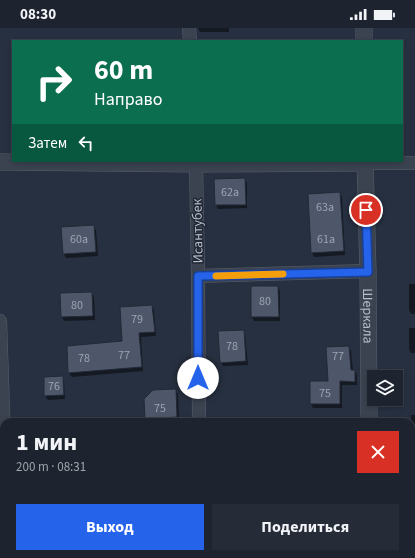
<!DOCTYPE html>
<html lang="ru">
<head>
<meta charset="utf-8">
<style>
  body { margin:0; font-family:"Source Sans 3",sans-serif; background:#252c38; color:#f1f3f6; height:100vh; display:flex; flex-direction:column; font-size:15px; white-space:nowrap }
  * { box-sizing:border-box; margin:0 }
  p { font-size:13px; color:#a0a4ab }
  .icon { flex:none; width:22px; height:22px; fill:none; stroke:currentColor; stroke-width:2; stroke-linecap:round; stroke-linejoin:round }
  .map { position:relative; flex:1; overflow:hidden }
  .side { position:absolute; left:0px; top:390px; width:415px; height:140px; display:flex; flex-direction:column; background:#1d2430; border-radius:12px 12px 0 0; box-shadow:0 2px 6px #0003,0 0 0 1px #3b414c }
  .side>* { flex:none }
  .guide { position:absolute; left:12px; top:12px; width:391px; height:122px; border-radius:0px; box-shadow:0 2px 6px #0003,0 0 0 1px #3b414c; background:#0b6e4f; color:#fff; overflow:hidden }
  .buttons { position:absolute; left:367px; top:342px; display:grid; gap:8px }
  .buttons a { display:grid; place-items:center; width:36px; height:36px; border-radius:0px; background:#1d2430; box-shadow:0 2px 6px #0003,0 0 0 1px #3b414c; font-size:20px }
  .pin { position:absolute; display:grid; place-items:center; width:34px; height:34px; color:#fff; margin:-17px; border:2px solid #fff; border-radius:50%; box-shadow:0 1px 4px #0007 }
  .me { position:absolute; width:44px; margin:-22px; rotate:0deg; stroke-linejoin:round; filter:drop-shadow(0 0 3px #0008) }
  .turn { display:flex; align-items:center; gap:14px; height:84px; padding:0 16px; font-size:18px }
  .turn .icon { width:52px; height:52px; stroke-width:2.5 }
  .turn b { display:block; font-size:28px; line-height:34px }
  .then { display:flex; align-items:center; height:38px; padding:0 16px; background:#0003; gap:8px; font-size:15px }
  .round { display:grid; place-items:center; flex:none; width:42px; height:42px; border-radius:0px; background:#252c38 }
  .headline { display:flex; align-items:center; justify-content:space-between; height:68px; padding:0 16px }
  h1 { font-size:24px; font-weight:700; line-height:30px }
  .cta { display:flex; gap:8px; margin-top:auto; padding:8px 16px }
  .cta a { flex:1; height:46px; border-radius:0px; background:#2563eb; color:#fff; font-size:16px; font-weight:700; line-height:46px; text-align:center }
  .cta a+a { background:#252c38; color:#f1f3f6 }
  .status { display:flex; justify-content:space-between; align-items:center; height:28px; padding:0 20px; background:#1d2430; direction:ltr }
  .status svg { height:11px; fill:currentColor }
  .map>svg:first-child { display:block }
  .shadow { fill:#0007 }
  .building { fill:#4d5769; stroke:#222937 }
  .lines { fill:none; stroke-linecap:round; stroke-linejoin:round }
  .minor-casing { stroke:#59606d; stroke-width:14 }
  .tertiary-casing { stroke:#59606d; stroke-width:17 }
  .minor { stroke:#3b4350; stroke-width:13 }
  .tertiary { stroke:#3b4350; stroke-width:16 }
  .route-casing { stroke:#184099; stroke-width:10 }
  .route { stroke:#2563eb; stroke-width:7 }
  .slow { stroke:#f59e0b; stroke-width:7 }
  .labels { text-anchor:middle; stroke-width:3; stroke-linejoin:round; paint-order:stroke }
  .number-label { font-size:12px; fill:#9da4b2 }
  .street-label { font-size:14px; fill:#b8beca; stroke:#202735 }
</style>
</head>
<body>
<div class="status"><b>08:30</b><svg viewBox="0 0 49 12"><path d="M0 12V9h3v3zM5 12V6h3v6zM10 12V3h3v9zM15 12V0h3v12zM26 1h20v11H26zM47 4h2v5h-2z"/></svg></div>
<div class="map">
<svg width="415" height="530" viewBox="0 0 415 530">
  <rect width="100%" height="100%" fill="#273040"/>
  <path class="shadow" d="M198,0H229V4H200Z
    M244,151L247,155V180L218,181L216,177L215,152Z
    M340,165L342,169L345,227L314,229L312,225L309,167Z
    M93,198L96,202L98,228L66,230L64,226L62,200Z
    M409,256H415V286H411L409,282Z
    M278,259L280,263V293H254L252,289Z
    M92,265L94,269L95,292L64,293L62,289Z
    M152,278L154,282L156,308L141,309L143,343L72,349L69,345L123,314Z
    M409,300H415V325H411L409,321Z
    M243,303L245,307L248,337L223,338L221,334Z
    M349,319L351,323L353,343H355L357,347V357H342V380H313L311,376L329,354Z
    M62,349L64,353L65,371L48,372L45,368V350Z
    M175,362L178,366L179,393L148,394L146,390Z
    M411,387H415V417L413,413Z
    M60,526H76V530H90H60Z
    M256,526H284V530H256Z
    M313,526H339V530H313Z"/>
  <path class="building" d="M245,150L246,177H215L214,151Z
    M340,164L344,223L311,225L308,166Z
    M94,197L96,224L63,226L61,199Z
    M251,258H278L279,289H251Z
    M92,264L93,288L61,289L60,265Z
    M152,277L155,304L139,305L142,339L68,345L67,318L122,313L120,279Z
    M244,302L246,333L220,335L218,303Z
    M349,318L351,342H355V354L340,353V376H310V353H328L326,319Z
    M63,348L64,367L44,368V349Z
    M176,361L177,389L145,391L144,371L153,362Z"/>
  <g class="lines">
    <g class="minor-casing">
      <path id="minor" d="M189,0L190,13
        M196,133L198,248L199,394
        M365,135H415
        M198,248L368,243
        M0,293L4,411
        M8,526V530
        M200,526V530"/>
    </g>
    <g class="tertiary-casing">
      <g id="tertiary">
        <path d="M364,0V13"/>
        <path id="s1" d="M365,133L368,243L369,394"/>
        <path d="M0,134L196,136L365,135"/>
        <path d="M371,526V530"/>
      </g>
    </g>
    <use href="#minor" class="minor"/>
    <use href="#tertiary" class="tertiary"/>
  </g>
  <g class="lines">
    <g class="route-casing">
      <path id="route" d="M198,350V248L368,244L366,182"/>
    </g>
    <use href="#route" class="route"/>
    <path class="slow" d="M216,248L283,246"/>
  </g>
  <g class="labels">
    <g class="number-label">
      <text x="230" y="168">62а</text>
      <text x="325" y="183">63а</text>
      <text x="79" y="215">60а</text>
      <text x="326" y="215">61а</text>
      <text x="265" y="277">80</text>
      <text x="77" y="281">80</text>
      <text x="137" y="295">79</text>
      <text x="232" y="322">78</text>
      <text x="124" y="331">77</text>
      <text x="338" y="332">77</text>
      <text x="84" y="334">78</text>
      <text x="54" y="362">76</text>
      <text x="325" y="369">75</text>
      <text x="160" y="384">75</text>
    </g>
    <g class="street-label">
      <text transform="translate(197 203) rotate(-91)" y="5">Исантубек</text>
      <text dy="5" stroke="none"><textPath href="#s1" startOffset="155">Шеркала</textPath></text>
    </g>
  </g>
</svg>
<div class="buttons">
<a><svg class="icon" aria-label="layers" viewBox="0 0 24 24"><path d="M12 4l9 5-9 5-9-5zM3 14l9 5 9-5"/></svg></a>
</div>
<div class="pin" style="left:366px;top:182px;background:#d93025"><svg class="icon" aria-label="arrive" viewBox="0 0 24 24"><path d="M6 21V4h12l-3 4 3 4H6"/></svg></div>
<svg class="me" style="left:198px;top:350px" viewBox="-20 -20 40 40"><circle r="19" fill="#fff"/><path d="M0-13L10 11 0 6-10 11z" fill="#2563eb"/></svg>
<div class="guide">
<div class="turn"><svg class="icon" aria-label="right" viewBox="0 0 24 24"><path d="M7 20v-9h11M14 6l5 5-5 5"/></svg><div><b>60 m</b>Направо</div></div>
<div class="then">Затем<svg class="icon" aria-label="left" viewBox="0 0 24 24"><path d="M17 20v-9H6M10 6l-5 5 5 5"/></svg></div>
</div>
<section class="side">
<div class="headline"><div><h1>1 мин</h1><p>200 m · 08:31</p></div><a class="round" style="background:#d93025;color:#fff"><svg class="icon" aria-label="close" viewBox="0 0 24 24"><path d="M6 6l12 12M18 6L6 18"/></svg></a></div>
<div class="cta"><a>Выход</a><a>Поделиться</a></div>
</section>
</div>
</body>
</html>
